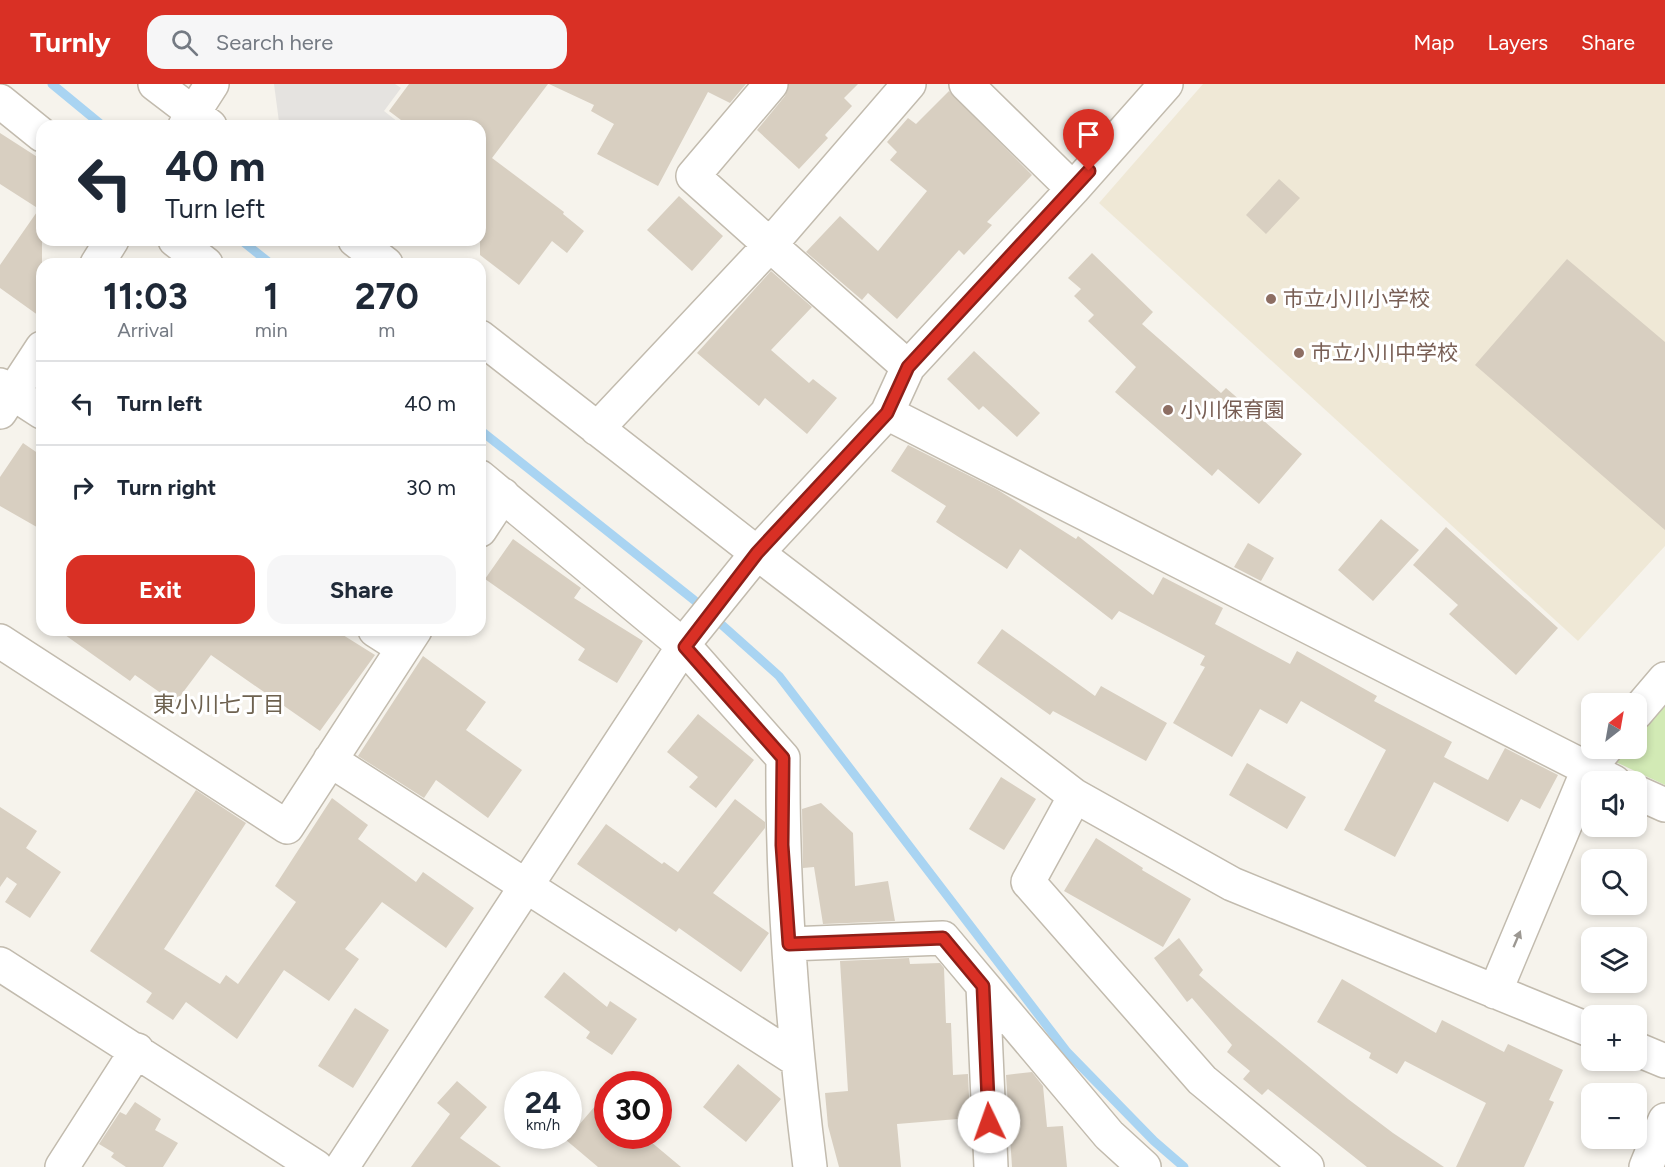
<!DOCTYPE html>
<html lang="en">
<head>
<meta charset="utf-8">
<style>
  body { margin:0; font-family:Figtree,"Noto Sans JP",sans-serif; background:#f6f6f7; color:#1f2937; height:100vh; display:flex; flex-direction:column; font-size:22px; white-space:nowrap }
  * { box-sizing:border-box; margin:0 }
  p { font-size:20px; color:#747a83 }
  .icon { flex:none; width:33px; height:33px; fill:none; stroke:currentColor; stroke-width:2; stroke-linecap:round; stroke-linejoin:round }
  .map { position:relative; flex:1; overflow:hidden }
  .side { position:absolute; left:36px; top:174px; width:450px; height:378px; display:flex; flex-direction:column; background:#fff; border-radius:18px; box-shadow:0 3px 9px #0003 }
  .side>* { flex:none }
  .hud { position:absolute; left:36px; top:36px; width:450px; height:126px; border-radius:18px; box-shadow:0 3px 9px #0003; background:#fff; color:#1f2937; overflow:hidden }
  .needle { width:39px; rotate:31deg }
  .tools { position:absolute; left:1581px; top:609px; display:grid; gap:12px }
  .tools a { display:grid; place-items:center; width:66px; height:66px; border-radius:12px; background:#fff; box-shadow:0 3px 9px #0003; font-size:30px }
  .speed { position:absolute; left:504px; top:987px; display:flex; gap:12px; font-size:30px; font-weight:700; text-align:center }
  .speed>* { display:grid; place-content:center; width:78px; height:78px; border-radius:50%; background:#fff; box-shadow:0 3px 9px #0003; line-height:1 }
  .speed small { font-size:15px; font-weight:400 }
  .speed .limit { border:9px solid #d22; background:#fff; color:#111 }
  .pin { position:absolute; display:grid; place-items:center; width:51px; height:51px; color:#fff; margin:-62px -26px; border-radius:50% 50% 50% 0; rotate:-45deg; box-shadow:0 0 6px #0007 }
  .pin .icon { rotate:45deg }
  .me { position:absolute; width:66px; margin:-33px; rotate:357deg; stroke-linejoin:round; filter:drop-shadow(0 0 4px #0008) }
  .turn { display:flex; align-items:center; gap:21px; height:126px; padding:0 30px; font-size:27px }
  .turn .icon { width:78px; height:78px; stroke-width:2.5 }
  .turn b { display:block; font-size:42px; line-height:51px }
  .eta { display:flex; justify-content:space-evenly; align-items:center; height:102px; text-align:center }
  .eta b { font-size:36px; font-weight:700; line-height:42px }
  .primary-button { display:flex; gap:12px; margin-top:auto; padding:12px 30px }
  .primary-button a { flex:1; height:69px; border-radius:18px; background:#d93025; color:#fff; font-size:24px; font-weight:700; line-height:69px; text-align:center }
  .primary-button a+a { background:#f6f6f7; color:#1f2937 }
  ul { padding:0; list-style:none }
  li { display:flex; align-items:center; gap:18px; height:84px; padding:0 30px; border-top:2px solid #e0e1e3 }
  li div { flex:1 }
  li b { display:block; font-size:22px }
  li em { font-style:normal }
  header { display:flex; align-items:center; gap:36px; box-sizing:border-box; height:84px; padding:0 30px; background:#d93025; color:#fff }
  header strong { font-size:28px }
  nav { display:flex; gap:33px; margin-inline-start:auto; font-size:21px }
  .search { width:420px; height:54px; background:#f6f6f7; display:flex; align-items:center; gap:15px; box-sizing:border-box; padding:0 21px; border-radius:18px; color:#747a83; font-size:22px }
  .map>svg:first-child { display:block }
  .education { fill:#efe8d6 }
  .green { fill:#d2eab5 }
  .parking { fill:#e5e3e0 }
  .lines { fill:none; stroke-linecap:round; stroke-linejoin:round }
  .stream { stroke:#a9d4f2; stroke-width:9 }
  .building { fill:#d8cfc1 }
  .minor-casing { stroke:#c2bbae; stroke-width:36 }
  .minor { stroke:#fff; stroke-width:33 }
  .oneway { fill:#9c9892 }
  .route-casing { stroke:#8d1f18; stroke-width:15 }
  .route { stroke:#d93025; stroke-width:10 }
  .education-dot { fill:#8d6e63; stroke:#fff; stroke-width:2 }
  .labels { text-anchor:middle; stroke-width:6; stroke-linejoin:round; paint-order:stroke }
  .education-label { font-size:21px; fill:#785e54; stroke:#fff; text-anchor:start }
  .neighbourhood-label { font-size:22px; fill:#6e6250; stroke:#fff }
</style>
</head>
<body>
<header>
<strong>Turnly</strong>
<div class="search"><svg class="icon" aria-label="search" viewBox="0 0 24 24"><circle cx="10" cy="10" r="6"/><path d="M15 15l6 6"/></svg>Search here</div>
<nav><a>Map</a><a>Layers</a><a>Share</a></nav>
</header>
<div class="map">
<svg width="1665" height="1083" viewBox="0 0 1665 1083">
  <rect width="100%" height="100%" fill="#f6f3ec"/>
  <path class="education" d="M1203,0H1665V462L1578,557L1099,119Z"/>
  <path class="green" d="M1665,605V701L1605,673L1612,665L1636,664L1637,637Z"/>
  <path class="parking" d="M274,0H395L401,4L384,27L403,42H284L279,38Z"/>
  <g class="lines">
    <path class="stream" d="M52,0L103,42
      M241,156L271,180
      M480,346L694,516L779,592L1067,968L1154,1057L1184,1083"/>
  </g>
  <path class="building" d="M409,0H548L492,74L564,128L563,130L584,147L567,169L552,157L519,201L480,171V42H409L389,27Z
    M549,0H746L730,19L708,8L658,102L597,70L614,40L591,27L594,21Z
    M789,0H858L844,14L852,22L825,51L828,54L799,85L757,46L785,12Z
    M949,7L1032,91L987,138L992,141L964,171L959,166L897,235L868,209L862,216L806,168L840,132L878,167L927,107L890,76L897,68L887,58L908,34L916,40Z
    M0,49L42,76V234L0,204V181L39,125L0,100Z
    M1279,95L1300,114L1266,150L1246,131Z
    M679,112L723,152L692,187L647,146Z
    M1092,169L1153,228L1142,240L1221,309L1226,304L1302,370L1259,420L1218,385L1212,392L1115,308L1136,283L1088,237L1094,231L1074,212L1081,205L1068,194Z
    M1567,175L1665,258V446L1475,281Z
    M771,187L812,223L771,266L809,299L813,295L837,314L807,350L765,314L759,322L697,269Z
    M974,267L1040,329L1017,353L983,322L979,326L947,295Z
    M23,359L42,372V446L0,422V393Z
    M908,361L998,406L1076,455L1078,452L1153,511L1163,493L1223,524L1215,540L1290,580L1297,567L1377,612L1374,617L1452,658L1444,673L1488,696L1505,664L1558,691L1540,725L1521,715L1508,738L1434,698L1395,773L1344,746L1386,666L1301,617L1287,640L1260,625L1232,673L1173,639L1205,583L1200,581L1205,572L1119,527L1112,536L1020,465L1007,485L936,438L946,422L891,387Z
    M1381,435L1419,466L1373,517L1338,486Z
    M1446,443L1558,544L1516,591L1449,530L1458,521L1413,481Z
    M513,455L581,504L574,514L643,557L617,599L578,576L585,565L485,495Z
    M1248,459L1274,474L1261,497L1234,483Z
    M1002,545L1095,612L1101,602L1167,639L1146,677L1053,627L1050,631L977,579Z
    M58,546H335L375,571L320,647L211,571L175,619L135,591L130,597Z
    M423,572L486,618L466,646L522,686L488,734L436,696L424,714L358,672Z
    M698,630L754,676L716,724L689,703L698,693L667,668Z
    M1247,679L1306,713L1287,745L1229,711Z
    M1001,693L1036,715L1004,766L969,745Z
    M196,706L246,739L164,865L220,900L226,891L238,900L296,818L275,802L332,714L368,741L358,755L416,798L423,788L474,824L446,864L382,818L345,865L359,875L329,917L284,886L237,955L186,918L173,936L146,918L152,909L90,867Z
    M735,715L765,738V744L713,809L769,849L741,888L679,844L676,848L577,780L606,740L662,780L664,778L678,788Z
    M821,719L853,749L855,802L888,797L895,837L823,840L814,783L803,784L802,725Z
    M0,723L37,747L26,764L61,788L30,834L5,818L17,800L7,793L0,803Z
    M1096,754L1143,784L1142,786L1191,815L1163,863L1064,807Z
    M1179,854L1203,886L1199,891L1237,924L1348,1015L1393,1049L1444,1083H1367L1268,1005L1262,1011L1243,995L1250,987L1227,968L1232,961L1192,914L1187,918L1154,874Z
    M909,874L910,880L940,879L944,884L946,939H951L953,991L968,990L970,1034L897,1040L901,1083H839L828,1042L825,1009L848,1007L840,877Z
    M564,888L607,923L610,917L637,935L612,971L586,954L590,948L544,913Z
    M1342,895L1436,949L1442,936L1504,968L1508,960L1563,986L1549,1016L1554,1018L1524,1083H1456L1486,1019L1405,977L1397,990L1369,974L1371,969L1317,938Z
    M355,924L389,946L353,1004L318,982Z
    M738,980L781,1015L746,1058L703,1023Z
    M1032,988L1043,1002L1047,1043L1063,1042L1067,1083H1012L1006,991Z
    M457,997L487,1023L460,1054L501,1083H411L450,1030L437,1019Z
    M608,1007V1052H644L681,1083H598L566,1056Z
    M135,1018L161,1035L155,1046L178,1059L163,1083H126L111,1073L114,1069L99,1060L120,1028L126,1031Z"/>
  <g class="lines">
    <g class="minor-casing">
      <path id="minor" d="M155,0L210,42
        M966,0L1073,105
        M0,17L42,51
        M185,42L212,0
        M175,156L206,180
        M355,156L386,180
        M97,180L112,156
        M480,253L757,469L1075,712L1232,800L1592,947
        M908,283L770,161L909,0
        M0,301L42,328
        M0,328L42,264
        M887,329L1614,698
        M597,345L770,161L693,92L771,0
        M480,393L685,563L783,674C782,811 793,947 810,1083
        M480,446L503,411
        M375,546L403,564
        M0,557L287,743L415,546
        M1636,629L1665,595
        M330,676L797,976
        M1636,708L1665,721
        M1075,712L1028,798L1202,996L1307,1083
        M789,860L943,854L1109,1051L1144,1083
        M0,880L316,1083
        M983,902L991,1083
        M1495,908L1588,686L1606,664
        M1636,965L1665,977
        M62,1083L137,966
        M342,1083L690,552L757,469L887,329L908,283L1073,105L1166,0
        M1646,1083L1665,1036"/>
    </g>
    <use href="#minor" class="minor"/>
  </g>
  <defs><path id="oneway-solid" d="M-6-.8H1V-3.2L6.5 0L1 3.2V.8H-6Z" transform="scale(1.5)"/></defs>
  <use class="oneway" href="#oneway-solid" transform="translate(1517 855) rotate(-67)"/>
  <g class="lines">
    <g class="route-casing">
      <path id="route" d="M989,1038L983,902L943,854L789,860L782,761L783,674L685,563L757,469L887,329L908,283L1089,87"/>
    </g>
    <use href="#route" class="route"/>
  </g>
  <g class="education-dot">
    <circle cx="1271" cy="215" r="6"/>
    <circle cx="1299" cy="269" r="6"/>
    <circle cx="1168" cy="326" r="6"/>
  </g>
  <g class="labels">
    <g class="education-label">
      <text x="1283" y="222">市立小川小学校</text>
      <text x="1311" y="276">市立小川中学校</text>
      <text x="1180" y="333">小川保育園</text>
    </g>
    <g class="neighbourhood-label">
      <text x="219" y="628">東小川七丁目</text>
    </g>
  </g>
</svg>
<div class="tools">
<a><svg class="needle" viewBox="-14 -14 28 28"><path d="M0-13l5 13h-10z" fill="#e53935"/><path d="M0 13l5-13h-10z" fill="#747a83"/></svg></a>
<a><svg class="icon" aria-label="sound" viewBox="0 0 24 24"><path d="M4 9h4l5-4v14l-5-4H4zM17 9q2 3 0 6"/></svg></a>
<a><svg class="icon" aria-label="search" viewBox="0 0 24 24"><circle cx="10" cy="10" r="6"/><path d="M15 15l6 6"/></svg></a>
<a><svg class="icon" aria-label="layers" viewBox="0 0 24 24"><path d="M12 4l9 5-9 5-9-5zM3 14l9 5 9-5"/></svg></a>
<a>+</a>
<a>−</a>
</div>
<div class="speed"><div>24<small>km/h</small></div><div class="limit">30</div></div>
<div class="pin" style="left:1089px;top:87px;background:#d93025"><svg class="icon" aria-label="arrive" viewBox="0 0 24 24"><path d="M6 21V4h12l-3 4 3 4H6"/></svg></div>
<svg class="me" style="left:989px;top:1038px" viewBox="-20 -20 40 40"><circle r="19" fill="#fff"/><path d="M0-13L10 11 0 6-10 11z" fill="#d93025"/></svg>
<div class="hud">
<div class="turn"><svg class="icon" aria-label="left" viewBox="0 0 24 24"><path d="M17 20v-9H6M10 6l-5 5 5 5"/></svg><div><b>40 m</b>Turn left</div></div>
</div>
<section class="side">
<div class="eta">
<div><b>11:03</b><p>Arrival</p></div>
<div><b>1</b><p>min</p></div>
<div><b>270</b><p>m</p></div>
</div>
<ul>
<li><svg class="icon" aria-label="left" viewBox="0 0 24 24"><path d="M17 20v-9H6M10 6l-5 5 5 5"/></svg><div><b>Turn left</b></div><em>40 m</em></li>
<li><svg class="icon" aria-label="right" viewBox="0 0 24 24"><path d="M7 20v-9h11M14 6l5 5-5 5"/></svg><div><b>Turn right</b></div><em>30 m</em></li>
</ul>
<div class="primary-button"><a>Exit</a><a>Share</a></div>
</section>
</div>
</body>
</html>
